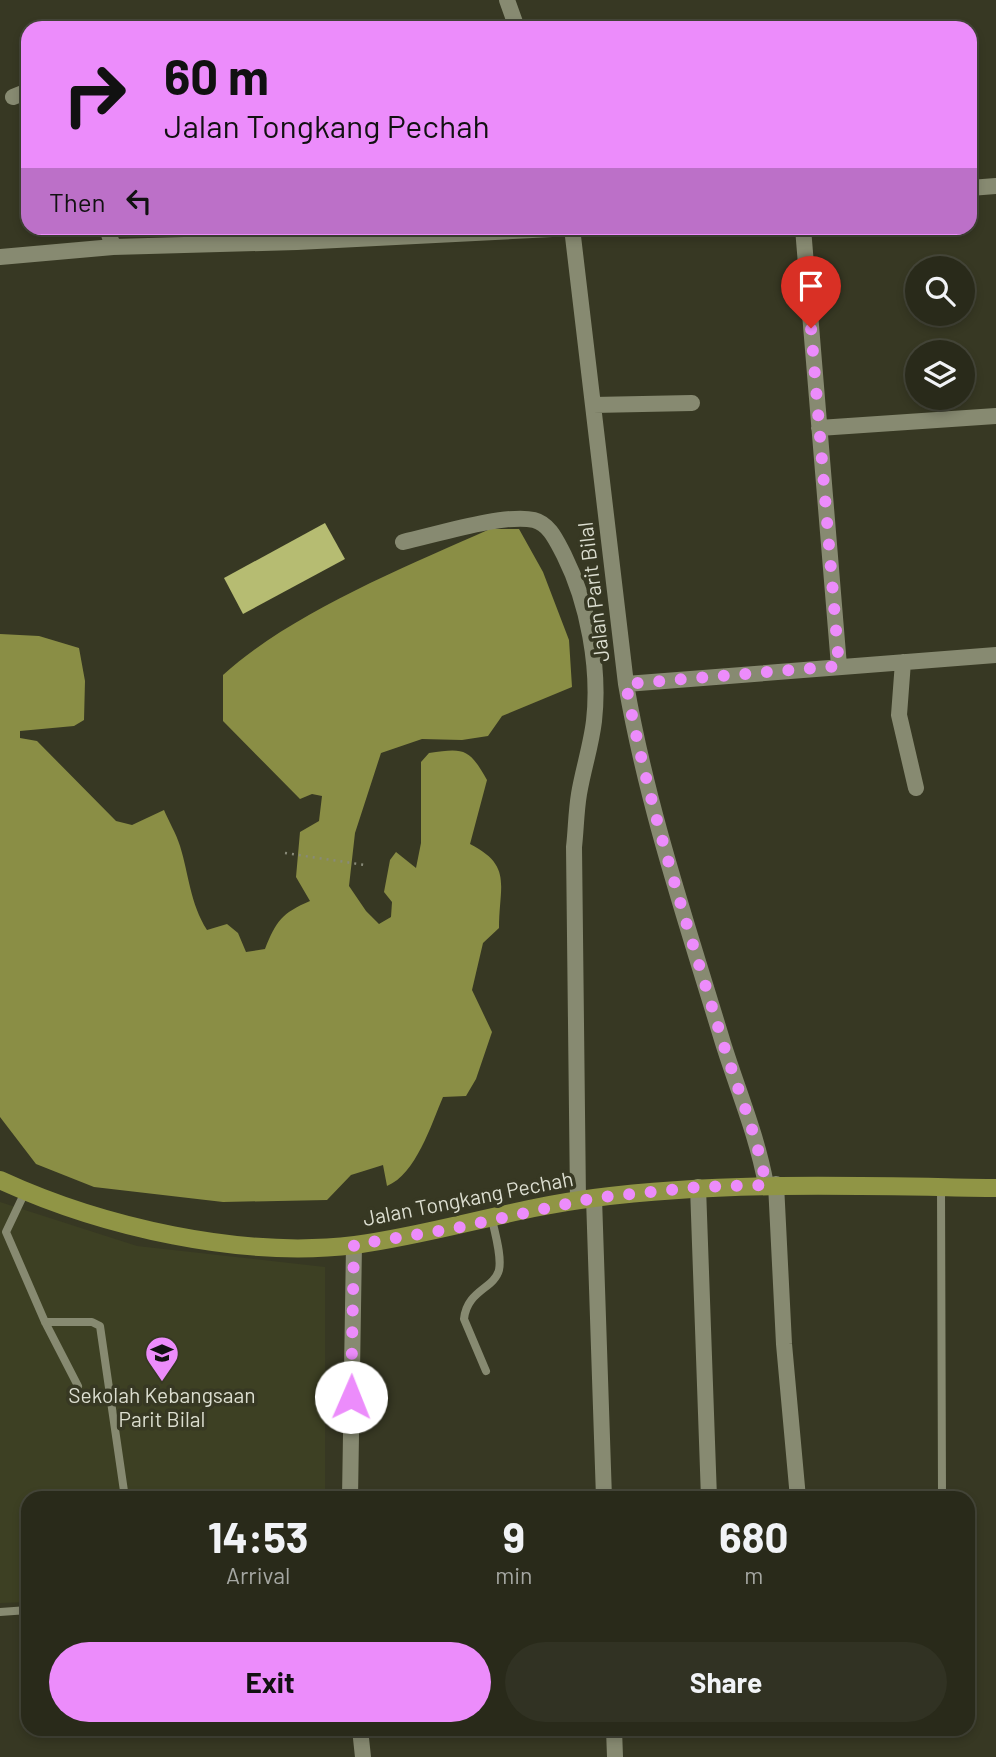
<!DOCTYPE html>
<html lang="en">
<head>
<meta charset="utf-8">
<style>
  body { margin:0; font-family:Barlow,sans-serif; background:#313223; color:#f1f3f6; height:100vh; display:flex; flex-direction:column; font-size:26px; white-space:nowrap }
  * { box-sizing:border-box; margin:0 }
  p { font-size:23px; color:#a5a7a2 }
  .icon { flex:none; width:38px; height:38px; fill:none; stroke:currentColor; stroke-width:2; stroke-linecap:round; stroke-linejoin:round }
  .map { position:relative; flex:1; overflow:hidden }
  .panel { position:absolute; left:21px; top:1491px; width:954px; height:245px; display:flex; flex-direction:column; background:#292a1a; border-radius:21px; box-shadow:0 4px 10px #0003,0 0 0 2px #454639 }
  .panel>* { flex:none }
  .banner { position:absolute; left:21px; top:21px; width:956px; height:214px; border-radius:21px; box-shadow:0 4px 10px #0003,0 0 0 2px #454639; background:#ec8cfb; color:#111; overflow:hidden }
  .tools { position:absolute; left:905px; top:256px; display:grid; gap:14px }
  .tools a { display:grid; place-items:center; width:70px; height:70px; border-radius:50%; background:#292a1a; box-shadow:0 4px 10px #0003,0 0 0 2px #454639; font-size:35px }
  .pin { position:absolute; display:grid; place-items:center; width:60px; height:60px; color:#fff; margin:-72px -30px; border-radius:50% 50% 50% 0; rotate:-45deg; box-shadow:0 0 7px #0007 }
  .pin .icon { rotate:45deg }
  .me { position:absolute; width:77px; margin:-38px; rotate:1deg; stroke-linejoin:round; filter:drop-shadow(0 0 5px #0008) }
  .turn { display:flex; align-items:center; gap:24px; height:147px; padding:0 28px; font-size:32px }
  .turn .icon { width:91px; height:91px; stroke-width:2.5 }
  .turn b { display:block; font-size:49px; line-height:60px }
  .then { display:flex; align-items:center; height:66px; padding:0 28px; background:#0003; gap:14px; font-size:26px }
  .eta { display:flex; justify-content:space-evenly; align-items:center; height:119px; text-align:center }
  .eta b { font-size:42px; font-weight:700; line-height:49px }
  .action { display:flex; gap:14px; margin-top:auto; padding:14px 28px }
  .action a { flex:1; height:80px; border-radius:42px; background:#ec8cfb; color:#111; font-size:28px; font-weight:700; line-height:80px; text-align:center }
  .action a+a { background:#313223; color:#f1f3f6 }
  .map>svg:first-child { display:block }
  .built { fill:#3d4023 }
  .water { fill:#8a8e45 }
  .building { fill:#b6bc72 }
  .lines { fill:none; stroke-linecap:round; stroke-linejoin:round }
  .path { stroke:#888a78; stroke-width:2.5; stroke-dasharray:2 5; stroke-linecap:butt }
  .lane { stroke:#878a71; stroke-width:8 }
  .street { stroke:#878a71; stroke-width:16 }
  .primary { stroke:#909545; stroke-width:18 }
  .route { stroke:#ec8cfb; stroke-width:12; stroke-dasharray:0 21.6 }
  .labels { text-anchor:middle; stroke-width:7; stroke-linejoin:round; paint-order:stroke }
  .street-label { font-size:21px; fill:#dcded0; stroke:#373823 }
  .poi-label { font-size:21px; fill:#dcded0; stroke:#373823 }
</style>
</head>
<body>
<div class="map">
<svg width="996" height="1757" viewBox="0 0 996 1757">
  <rect width="100%" height="100%" fill="#373823"/>
  <path class="built" d="M0,1202L137,1246L325,1267V1498H28V1602L0,1603Z"/>
  <path class="water" d="M490,529H519L543,572L569,640L572,687L502,716L488,736L462,740L422,739L381,753L355,833L349,886L366,911L379,924L391,917L392,902L384,892L390,860L396,852L416,868L421,843V762L429,753C464,748 469,748 487,780L470,844C513,866 499,885 499,928L483,943L472,990L492,1032L476,1079L466,1096L443,1097C431,1125 416,1174 387,1186L383,1165L351,1175L327,1200L223,1202L94,1187L36,1164L0,1117V634L39,636L79,648L85,681L84,720L74,726L20,731V738L37,741L116,821L132,825L164,810C169,822 176,833 180,846C189,875 190,903 207,930L227,924L238,933L246,952L265,949C276,921 282,913 310,901L296,877L300,832L319,821L322,796L312,794L300,799L223,721V675C291,613 405,567 490,529Z"/>
  <path class="building" d="M325,523L345,559L243,614L224,578Z"/>
  <g class="lines">
    <path class="path" d="M285,853L365,865"/>
    <path class="lane" d="M941,1187L942,1498
      M25,1192L6,1232L45,1322L78,1386
      M45,1322H92L100,1326L125,1498
      M486,1371L464,1319C467,1290 494,1289 499,1270C502,1256 495,1234 492,1219
      M0,1612L28,1610
      M968,1697L969,1699"/>
    <path class="street" d="M507,0L517,28
      M13,97L28,91
      M970,188L996,186
      M107,228L113,247
      M572,228L626,684C647,806 687,924 723,1043C738,1091 757,1135 766,1185
      M803,228L839,666
      M0,257L113,247L297,242L572,228
      M593,405L692,403
      M819,428L996,416
      M403,542C435,535 505,513 534,520C550,524 557,542 564,555C588,603 600,668 594,721C591,746 583,770 579,794C576,812 576,830 574,847L578,1200
      M903,662L899,715L916,788
      M626,684L996,655
      M776,1184L784,1344L798,1498
      M698,1187L709,1498
      M594,1198L604,1498
      M350,1498L354,1245
      M360,1729L363,1757
      M614,1729L615,1757"/>
    <path class="primary" d="M0,1180C102,1227 242,1259 355,1245C436,1234 514,1208 594,1198C728,1181 861,1186 996,1188"/>
  </g>
  <g class="lines">
    <path class="route" d="M351,1397L354,1245L456,1228L594,1198L698,1187L766,1185C757,1135 738,1091 723,1043C687,924 648,806 626,684L839,666L811,328"/>
  </g>
  <defs>
    <g id="school-pin" transform="scale(1.75)"><path d="M0 17L-7.5 6A9.5 9.5 0 1 1 7.5 6Z" fill="#ec8cfb" stroke="#373823"/><path d="M0-5L7-2L0 1L-7-2ZM-4 1L0 2.5L4 1V4Q0 6-4 4Z" fill="#111"/></g>
  </defs>
  <g fill-rule="evenodd">
    <use href="#school-pin" x="162" y="1353"/>
  </g>
  <g class="labels">
    <g class="street-label">
      <text transform="translate(594 592) rotate(-97)" y="7">Jalan Parit Bilal</text>
      <text transform="translate(468 1199) rotate(-11)" y="7">Jalan Tongkang Pechah</text>
    </g>
    <g class="poi-label">
      <text x="162" y="1403">Sekolah Kebangsaan<tspan x="162" dy="24">Parit Bilal</tspan></text>
    </g>
  </g>
</svg>
<div class="tools">
<a><svg class="icon" aria-label="search" viewBox="0 0 24 24"><circle cx="10" cy="10" r="6"/><path d="M15 15l6 6"/></svg></a>
<a><svg class="icon" aria-label="layers" viewBox="0 0 24 24"><path d="M12 4l9 5-9 5-9-5zM3 14l9 5 9-5"/></svg></a>
</div>
<div class="pin" style="left:811px;top:328px;background:#d93025"><svg class="icon" aria-label="arrive" viewBox="0 0 24 24"><path d="M6 21V4h12l-3 4 3 4H6"/></svg></div>
<svg class="me" style="left:351px;top:1397px" viewBox="-20 -20 40 40"><circle r="19" fill="#fff"/><path d="M0-13L10 11 0 6-10 11z" fill="#ec8cfb"/></svg>
<div class="banner">
<div class="turn"><svg class="icon" aria-label="right" viewBox="0 0 24 24"><path d="M7 20v-9h11M14 6l5 5-5 5"/></svg><div><b>60 m</b>Jalan Tongkang Pechah</div></div>
<div class="then">Then<svg class="icon" aria-label="left" viewBox="0 0 24 24"><path d="M17 20v-9H6M10 6l-5 5 5 5"/></svg></div>
</div>
<section class="panel">
<div class="eta">
<div><b>14:53</b><p>Arrival</p></div>
<div><b>9</b><p>min</p></div>
<div><b>680</b><p>m</p></div>
</div>
<div class="action"><a>Exit</a><a>Share</a></div>
</section>
</div>
</body>
</html>
